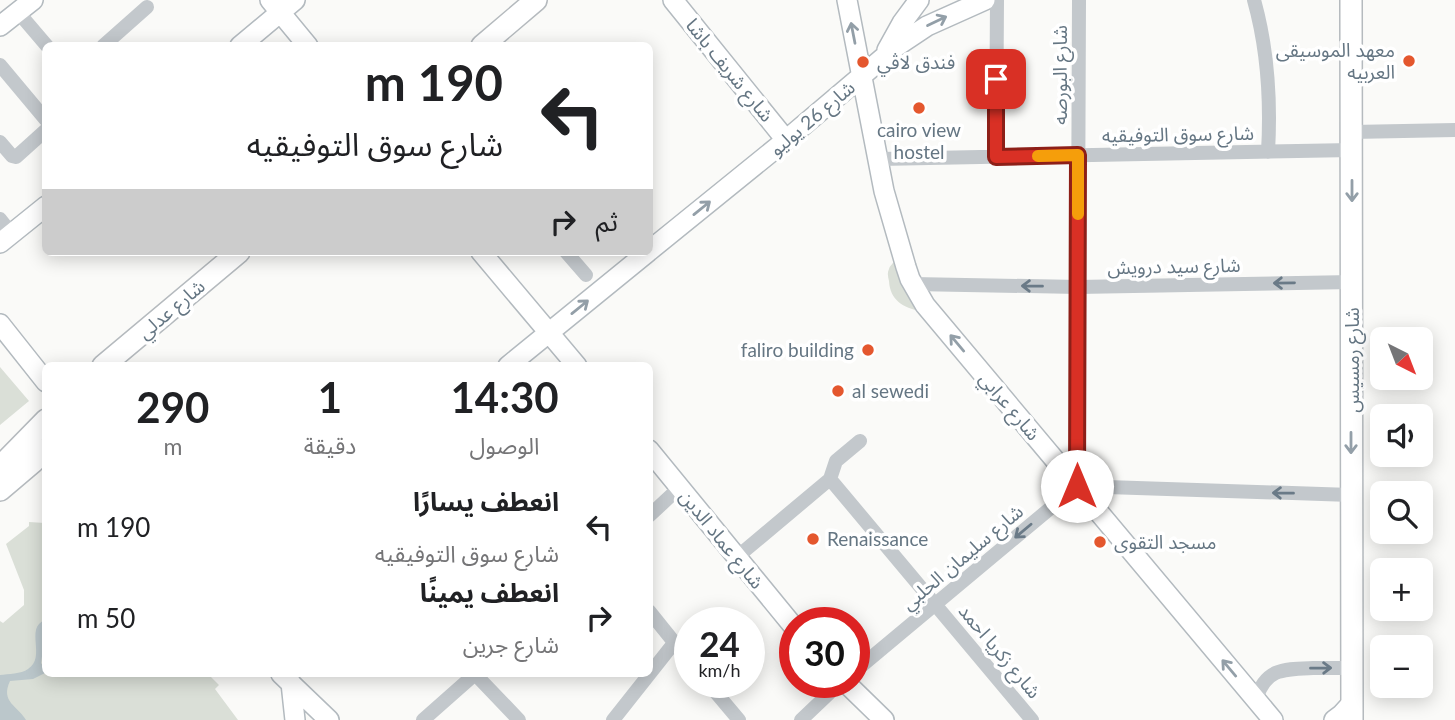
<!DOCTYPE html>
<html lang="ar">
<head>
<meta charset="utf-8">
<style>
  body { margin:0; font-family:Lato,"Noto Sans Arabic",sans-serif; background:#f6f6f6; color:#202124; direction:rtl; height:100vh; display:flex; flex-direction:column; font-size:26px; white-space:nowrap }
  * { box-sizing:border-box; margin:0 }
  p { font-size:23px; color:#757577 }
  .icon { flex:none; width:38px; height:38px; fill:none; stroke:currentColor; stroke-width:2; stroke-linecap:round; stroke-linejoin:round }
  .map { position:relative; flex:1; overflow:hidden; direction:ltr }
  .panel { position:absolute; left:42px; top:362px; width:611px; height:315px; display:flex; flex-direction:column; background:#fff; border-radius:10px; box-shadow:0 4px 18px #0003; direction:rtl }
  .panel>* { flex:none }
  .top-card { position:absolute; left:42px; top:42px; width:611px; height:214px; border-radius:10px; box-shadow:0 4px 18px #0003; direction:rtl; background:#fff; color:#202124; overflow:hidden }
  .needle { width:46px; rotate:138deg }
  .tools { position:absolute; left:1370px; top:327px; display:grid; gap:14px }
  .tools a { display:grid; place-items:center; width:63px; height:63px; border-radius:10px; background:#fff; box-shadow:0 4px 18px #0003; font-size:35px }
  .speed { position:absolute; left:674px; top:607px; display:flex; gap:14px; font-size:35px; font-weight:700; text-align:center }
  .speed>* { display:grid; place-content:center; width:91px; height:91px; border-radius:50%; background:#fff; box-shadow:0 4px 18px #0003; line-height:1 }
  .speed small { font-size:18px; font-weight:400 }
  .speed .limit { border:10px solid #d22; background:#fff; color:#111 }
  .pin { position:absolute; display:grid; place-items:center; width:60px; height:60px; color:#fff; margin:-30px; border-radius:14px; box-shadow:0 4px 10px #0006 }
  .me { position:absolute; width:77px; margin:-38px; rotate:0deg; stroke-linejoin:round; filter:drop-shadow(0 0 5px #0008) }
  .turn { display:flex; align-items:center; gap:24px; height:147px; padding:0 35px; font-size:32px }
  .turn .icon { width:91px; height:91px; stroke-width:2.5 }
  .turn b { display:block; font-size:49px; line-height:60px }
  .then { display:flex; align-items:center; height:66px; padding:0 35px; background:#0003; gap:14px; font-size:26px }
  .eta { display:flex; justify-content:space-evenly; align-items:center; height:119px; text-align:center }
  .eta b { font-size:42px; font-weight:700; line-height:49px }
  ul { padding:0; list-style:none }
  li { display:flex; align-items:center; gap:21px; height:91px; padding:0 35px }
  li div { flex:1 }
  li b { display:block; font-size:26px }
  li em { font-style:normal }
  .map>svg:first-child { display:block }
  .green { fill:#dadfd7 }
  .water { fill:#bbc7cb }
  .lines { fill:none; stroke-linecap:round; stroke-linejoin:round }
  .secondary-casing { stroke:#b3babf; stroke-width:22 }
  .primary-casing { stroke:#b5babe; stroke-width:24 }
  .street { stroke:#c3c8cc; stroke-width:14 }
  .secondary { stroke:#fff; stroke-width:19 }
  .primary { stroke:#fff; stroke-width:21 }
  .oneway { stroke:#939fa8 }
  .oneway2 { stroke:#6a7a87 }
  .route-casing { stroke:#8d1f18; stroke-width:18 }
  .route { stroke:#d93025; stroke-width:12 }
  .slow { stroke:#f59e0b; stroke-width:12 }
  .poi-dot { fill:#e4572e; stroke:#fff; stroke-width:2.5 }
  .labels { text-anchor:middle; stroke-width:7; stroke-linejoin:round; paint-order:stroke }
  .poi-label { font-size:19px; fill:#657683; stroke:#fff; text-anchor:start }
  .street-label { font-size:19px; fill:#657683; stroke:#fff }
</style>
</head>
<body>
<div class="map">
<svg width="1455" height="720" viewBox="0 0 1455 720">
  <rect width="100%" height="100%" fill="#fafaf8"/>
  <path class="green" d="M896,259L921,311C903,308 890,300 889,281C888,277 887,273 889,269C890,265 894,263 896,259Z
    M0,367L29,401L0,425Z
    M29,522L45,523L46,674H208L219,685L215,689L238,720H0V621L3,623L24,605V590L6,544L29,526Z"/>
  <path class="water" d="M45,620V648L43,650L41,663L43,666L45,664V673L33,679L10,681C0,702 18,706 26,720H0V675C8,674 21,674 28,669C47,657 24,628 45,620Z"/>
  <g class="lines">
    <g class="secondary-casing">
      <path id="secondary" d="M270,0L308,46
        M673,0L786,140
        M847,0L884,191L906,267L910,279L925,305L1273,720
        M0,26L33,0
        M240,46L295,0
        M887,50L902,23L919,0
        M0,243L46,206
        M649,251L786,140L897,46L927,26L985,0
        M481,252L577,366
        M0,324L46,382
        M508,366L648,252
        M649,450L794,627
        M281,674L329,720
        M845,682L884,720
        M291,683L295,720
        M1334,720L1342,714L1352,703"/>
    </g>
    <g class="primary-casing">
      <path id="primary" d="M1351,0L1352,720
        M482,46L536,0
        M103,366L239,252
        M0,467L46,420
        M0,490L33,462L46,449"/>
    </g>
    <path class="street" d="M1254,0C1268,50 1271,100 1268,152
      M18,12L47,46
      M103,46L147,7
      M0,65L46,120
      M1352,132L1455,130
      M0,142L12,156L16,157L46,130
      M996,157L997,0
      M879,159L1352,150
      M0,219L11,233
      M566,252L586,275
      M913,284L1078,287L1352,282
      M830,479L1032,720
      M830,479L836,461L860,441
      M1077,486L1079,0
      M649,516L680,487
      M737,557L830,479
      M649,611L690,662
      M854,672L1077,486L1351,495
      M475,674L519,720
      M707,682L739,720
      M1256,700C1265,668 1284,669 1313,668C1326,668 1340,668 1353,668
      M423,720L475,674
      M613,720L674,643
      M801,720L841,682"/>
    <use href="#secondary" class="secondary"/>
    <use href="#primary" class="primary"/>
  </g>
  <defs><path id="oneway-shaft" d="M-6 0H5M1.5-3L5.5 0L1.5 3" fill="none" stroke-width="1.6" stroke-linecap="round" stroke-linejoin="round" transform="scale(1.75)"/></defs>
  <g class="oneway">
    <use href="#oneway-shaft" transform="translate(937 21) rotate(-26)"/>
    <use href="#oneway-shaft" transform="translate(853 33) rotate(-101)"/>
    <use href="#oneway-shaft" transform="translate(1352 191) rotate(90)"/>
    <use href="#oneway-shaft" transform="translate(702 208) rotate(-39)"/>
    <use href="#oneway-shaft" transform="translate(580 307) rotate(-39)"/>
    <use href="#oneway-shaft" transform="translate(957 343) rotate(-130)"/>
    <use href="#oneway-shaft" transform="translate(1351 443) rotate(90)"/>
    <use href="#oneway-shaft" transform="translate(1229 668) rotate(-130)"/>
  </g>
  <g class="oneway2">
    <use href="#oneway-shaft" transform="translate(1284 283) rotate(179)"/>
    <use href="#oneway-shaft" transform="translate(1032 286) rotate(-179)"/>
    <use href="#oneway-shaft" transform="translate(1283 493) rotate(-179)"/>
    <use href="#oneway-shaft" transform="translate(1023 531) rotate(140)"/>
    <use href="#oneway-shaft" transform="translate(1321 668) rotate(-1)"/>
  </g>
  <g class="lines">
    <g class="route-casing">
      <path id="route" d="M996,79V157L1078,155L1077,486"/>
    </g>
    <use href="#route" class="route"/>
    <path class="slow" d="M1038,156L1078,155V214"/>
  </g>
  <g class="poi-dot">
    <circle cx="1409" cy="61" r="7"/>
    <circle cx="863" cy="62" r="7"/>
    <circle cx="919" cy="108" r="7"/>
    <circle cx="868" cy="350" r="7"/>
    <circle cx="838" cy="391" r="7"/>
    <circle cx="813" cy="539" r="7"/>
    <circle cx="1100" cy="542" r="7"/>
  </g>
  <g class="labels">
    <g class="poi-label">
      <text x="1395" y="57" text-anchor="end">معهد الموسيقى<tspan x="1395" dy="22">العربيه</tspan></text>
      <text x="877" y="69">فندق لاڤي</text>
      <text x="919" y="137" text-anchor="middle">cairo view<tspan x="919" dy="22">hostel</tspan></text>
      <text x="854" y="357" text-anchor="end">faliro building</text>
      <text x="852" y="398">al sewedi</text>
      <text x="827" y="546">Renaissance</text>
      <text x="1114" y="549">مسجد التقوى</text>
    </g>
    <g class="street-label">
      <text transform="translate(730 70) rotate(51)" y="7">شارع شريف باشا</text>
      <text transform="translate(1060 75) rotate(-90)" y="7">شارع البورصه</text>
      <text transform="translate(812 118) rotate(-40)" y="7">شارع 26 يوليو</text>
      <text transform="translate(1178 134) rotate(-1)" y="7">شارع سوق التوفيقيه</text>
      <text transform="translate(1174 266) rotate(-1)" y="7">شارع سيد درويش</text>
      <text transform="translate(171 309) rotate(-40)" y="7">شارع عدلي</text>
      <text transform="translate(1352 360) rotate(-90)" y="7">شارع رمسيس</text>
      <text transform="translate(1010 406) rotate(50)" y="7">شارع عرابي</text>
      <text transform="translate(722 539) rotate(51)" y="7">شارع عماد الدين</text>
      <text transform="translate(962 557) rotate(-40)" y="7">شارع سليمان الحلبي</text>
      <text transform="translate(1000 651) rotate(50)" y="7">شارع زكريا احمد</text>
    </g>
  </g>
</svg>
<div class="tools">
<a><svg class="needle" viewBox="-14 -14 28 28"><path d="M0-13l5 13h-10z" fill="#e53935"/><path d="M0 13l5-13h-10z" fill="#757577"/></svg></a>
<a><svg class="icon" aria-label="sound" viewBox="0 0 24 24"><path d="M4 9h4l5-4v14l-5-4H4zM17 9q2 3 0 6"/></svg></a>
<a><svg class="icon" aria-label="search" viewBox="0 0 24 24"><circle cx="10" cy="10" r="6"/><path d="M15 15l6 6"/></svg></a>
<a>+</a>
<a>−</a>
</div>
<div class="speed"><div>24<small>km/h</small></div><div class="limit">30</div></div>
<div class="pin" style="left:996px;top:79px;background:#d93025"><svg class="icon" aria-label="arrive" viewBox="0 0 24 24"><path d="M6 21V4h12l-3 4 3 4H6"/></svg></div>
<svg class="me" style="left:1077px;top:486px" viewBox="-20 -20 40 40"><circle r="19" fill="#fff"/><path d="M0-13L10 11 0 6-10 11z" fill="#d93025"/></svg>
<div class="top-card">
<div class="turn"><svg class="icon" aria-label="left" viewBox="0 0 24 24"><path d="M17 20v-9H6M10 6l-5 5 5 5"/></svg><div><b>190 m</b>شارع سوق التوفيقيه</div></div>
<div class="then">ثم<svg class="icon" aria-label="right" viewBox="0 0 24 24"><path d="M7 20v-9h11M14 6l5 5-5 5"/></svg></div>
</div>
<section class="panel">
<div class="eta">
<div><b>14:30</b><p>الوصول</p></div>
<div><b>1</b><p>دقيقة</p></div>
<div><b>290</b><p>m</p></div>
</div>
<ul>
<li><svg class="icon" aria-label="left" viewBox="0 0 24 24"><path d="M17 20v-9H6M10 6l-5 5 5 5"/></svg><div><b>انعطف يسارًا</b><p>شارع سوق التوفيقيه</p></div><em>190 m</em></li>
<li><svg class="icon" aria-label="right" viewBox="0 0 24 24"><path d="M7 20v-9h11M14 6l5 5-5 5"/></svg><div><b>انعطف يمينًا</b><p>شارع جرين</p></div><em>50 m</em></li>
</ul>
</section>
</div>
</body>
</html>
